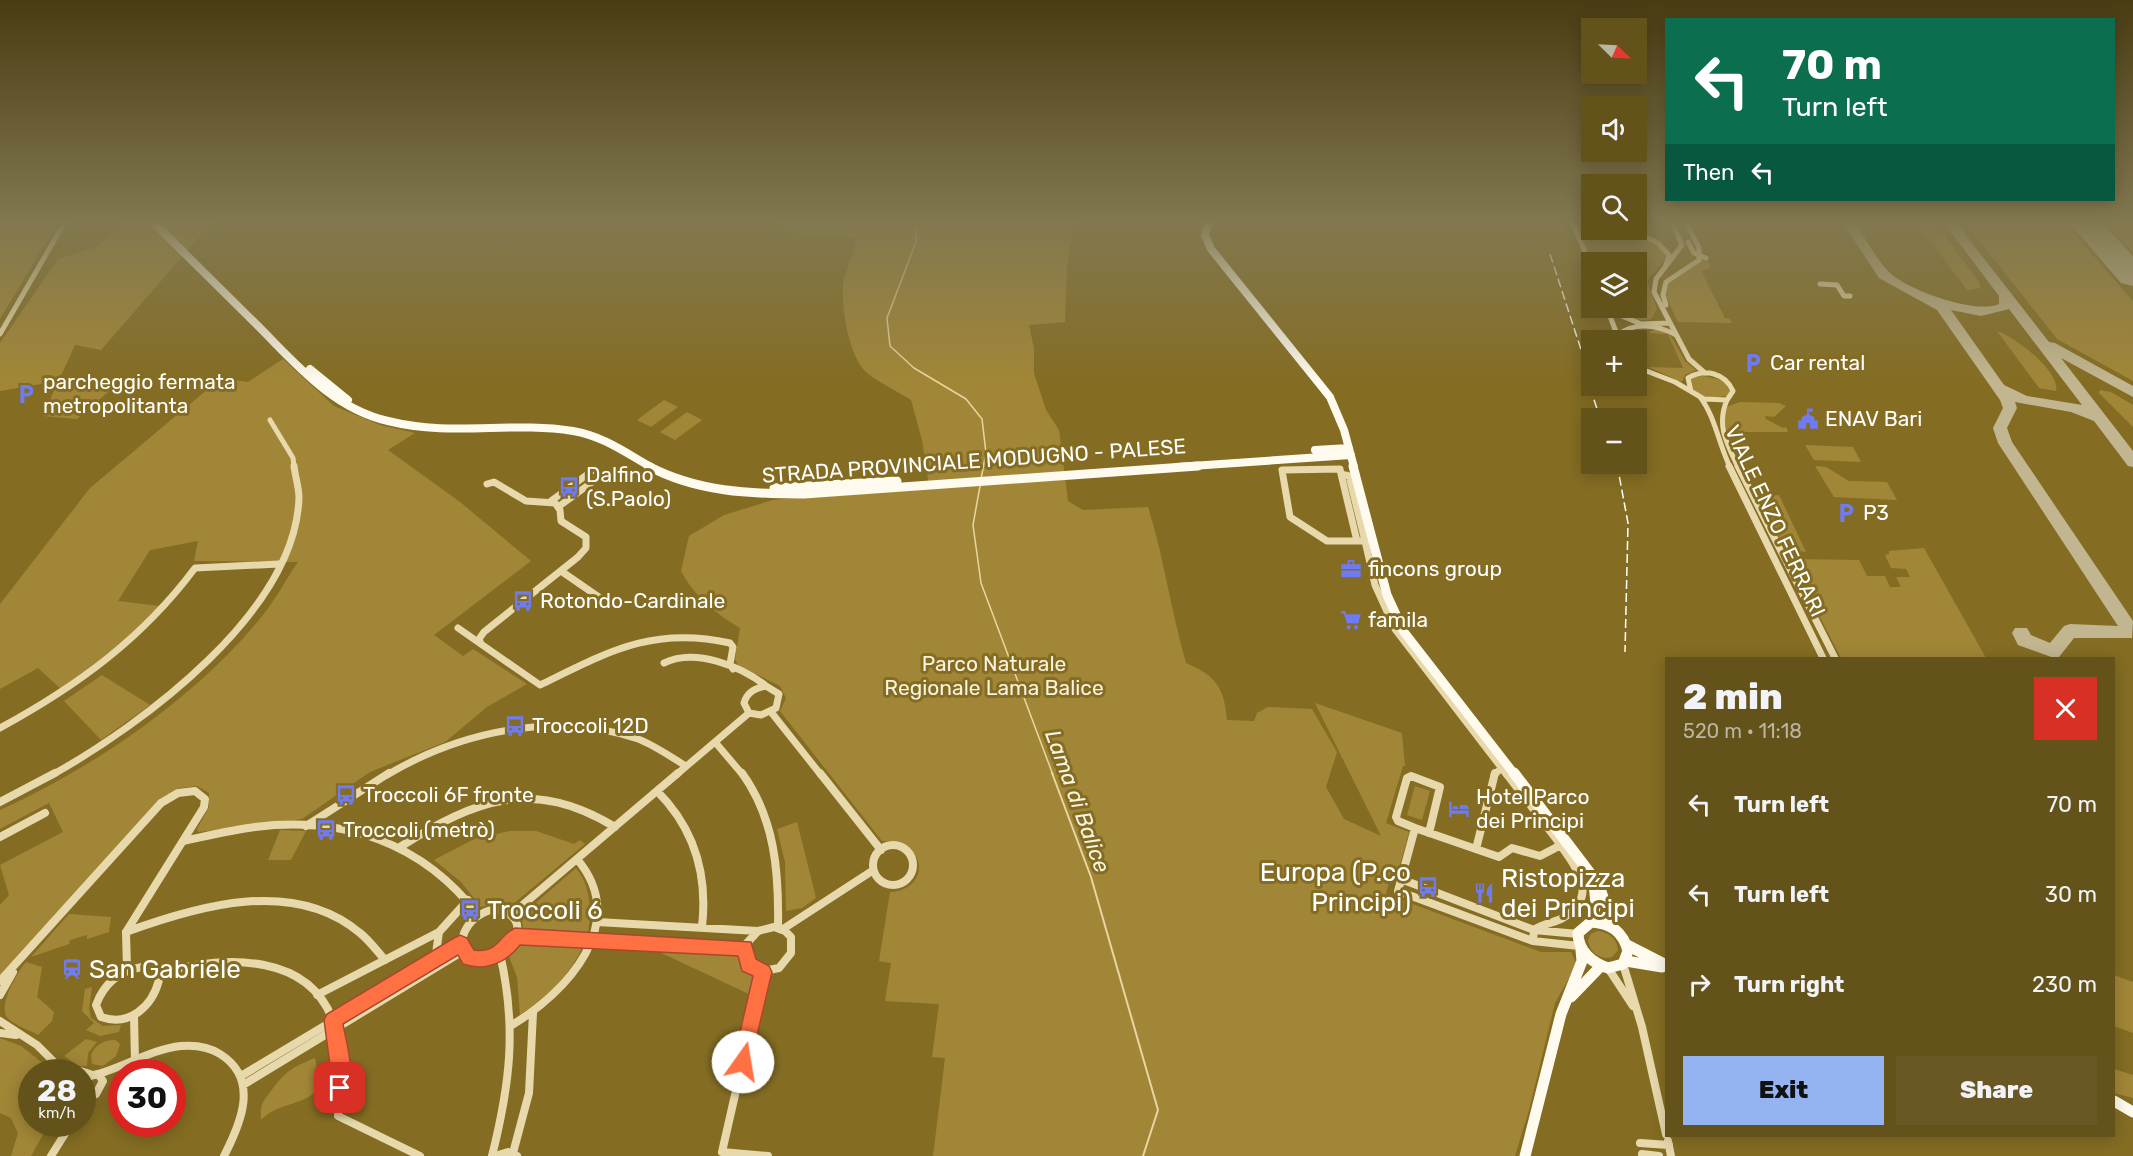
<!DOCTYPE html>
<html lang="en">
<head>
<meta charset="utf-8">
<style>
  body { margin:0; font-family:Rubik,sans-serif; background:#695823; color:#f1f3f6; height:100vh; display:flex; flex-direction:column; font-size:22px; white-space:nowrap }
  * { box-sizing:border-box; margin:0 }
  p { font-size:20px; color:#bbb6a2 }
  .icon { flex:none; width:33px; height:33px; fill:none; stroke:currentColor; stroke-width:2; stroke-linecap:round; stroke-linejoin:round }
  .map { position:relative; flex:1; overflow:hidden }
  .details { position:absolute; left:1665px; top:657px; width:450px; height:480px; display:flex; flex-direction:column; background:#63521a; border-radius:0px; box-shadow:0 3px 15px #0003 }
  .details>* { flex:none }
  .banner { position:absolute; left:1665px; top:18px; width:450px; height:183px; border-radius:0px; box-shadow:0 3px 15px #0003; background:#0b6e4f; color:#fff; overflow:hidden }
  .needle { width:39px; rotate:114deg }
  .fabs { position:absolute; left:1581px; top:18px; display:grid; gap:12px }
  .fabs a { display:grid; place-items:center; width:66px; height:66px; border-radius:0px; background:#63521a; box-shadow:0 3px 15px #0003; font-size:30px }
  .speed { position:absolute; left:18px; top:1059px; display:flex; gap:12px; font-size:30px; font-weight:700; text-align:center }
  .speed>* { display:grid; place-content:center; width:78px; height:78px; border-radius:50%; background:#63521a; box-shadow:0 3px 15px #0003; line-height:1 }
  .speed small { font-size:15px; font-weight:400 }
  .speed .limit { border:9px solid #d22; background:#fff; color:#111 }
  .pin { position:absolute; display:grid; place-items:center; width:51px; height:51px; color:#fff; margin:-26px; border-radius:12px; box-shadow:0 3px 9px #0006 }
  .me { position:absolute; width:66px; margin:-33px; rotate:13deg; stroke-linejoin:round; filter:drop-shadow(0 0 4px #0008) }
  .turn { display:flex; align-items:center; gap:21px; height:126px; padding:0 18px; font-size:27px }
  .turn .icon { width:78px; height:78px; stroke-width:2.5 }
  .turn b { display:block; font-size:42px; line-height:51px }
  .then { display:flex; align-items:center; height:57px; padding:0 18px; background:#0003; gap:12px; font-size:22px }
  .round { display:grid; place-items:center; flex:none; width:63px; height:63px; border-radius:0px; background:#695823 }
  .headline { display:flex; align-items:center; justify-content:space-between; height:102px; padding:0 18px }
  h1 { font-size:36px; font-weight:800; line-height:45px }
  .action { display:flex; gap:12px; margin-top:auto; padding:12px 18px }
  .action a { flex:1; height:69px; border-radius:0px; background:#95b2f1; color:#111; font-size:24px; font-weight:800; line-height:69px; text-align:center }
  .action a+a { background:#695823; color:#f1f3f6 }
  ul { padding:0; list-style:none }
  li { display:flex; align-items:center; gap:18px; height:90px; padding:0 18px }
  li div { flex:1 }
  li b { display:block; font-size:22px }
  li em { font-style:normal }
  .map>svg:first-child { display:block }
  .green { fill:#a18637 }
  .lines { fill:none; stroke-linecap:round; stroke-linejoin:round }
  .stream-far1 { stroke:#e9d5a0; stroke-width:1.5 }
  .stream { stroke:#e9d5a0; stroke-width:2 }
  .taxiway { fill:#c2b691; fill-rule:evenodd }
  .runway { fill:#c2b691; fill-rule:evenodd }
  .minor-far2 { stroke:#e8d9ac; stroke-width:5 }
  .minor-far1 { stroke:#e8d9ac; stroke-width:7 }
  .minor { stroke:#e8d9ac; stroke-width:8 }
  .major-far2 { stroke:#fefbee; stroke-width:8 }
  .major-far1 { stroke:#fefbee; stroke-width:9 }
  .major { stroke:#fefbee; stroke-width:11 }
  .rail { stroke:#fff; stroke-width:1.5; stroke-dasharray:9 4; stroke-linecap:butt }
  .minor-bridge { stroke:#e8d9ac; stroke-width:5 }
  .route { fill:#ff7043; stroke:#a6492c; stroke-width:1.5 }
  .labels { text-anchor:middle; stroke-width:6; stroke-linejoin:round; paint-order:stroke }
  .poi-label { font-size:21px; fill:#fff; stroke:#846d23; text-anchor:start }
  .street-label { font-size:21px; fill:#fff; stroke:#846d23 }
  .park-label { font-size:21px; fill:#f9f3e0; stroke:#846d23 }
  .water-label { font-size:22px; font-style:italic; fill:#f9f3e2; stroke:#846d23 }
  .near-poi-label { font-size:26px; fill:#fff; stroke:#846d23; text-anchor:start }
</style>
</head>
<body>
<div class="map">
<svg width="2133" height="1156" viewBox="0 0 2133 1156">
  <rect width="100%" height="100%" fill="#846d23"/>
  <path class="green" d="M0,220H59L0,319Z
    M123,220H214L101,350L75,345L59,380L123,379L77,419L43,416L58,381L0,391V343L58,259L96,247L119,228Z
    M778,220H1075L1067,266L1065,322L1029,325L1034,348V373L1046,410L1059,430L1068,501L1083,510L1148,507C1164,558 1171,611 1186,663C1216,676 1224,687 1227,720L1254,721L1257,713L1268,707L1312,709L1337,752L1326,787L1344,819L1381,836L1315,703L1402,733L1405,766H1403L1386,823L1409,832L1397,876L1391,874L1386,894L1541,952H1571L1577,964L1555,1003L1529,1110L1515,1156H933L945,1058L932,1057L939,1004L885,1001L891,963L879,961L890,892C931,890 929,839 882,841L780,711L786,698L780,686L738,665L735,659L740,628C715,613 695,597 681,571L689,536L724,515L773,500L929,486L922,440L911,400C897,391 880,383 867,373C849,357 841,308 843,284C845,270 854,255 856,240C838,232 831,237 812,236C799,235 787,229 775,224Z
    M1575,220H1591L1592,230H1626L1657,245L1665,254L1664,261L1647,280L1657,309L1651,319L1636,321L1620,314L1617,308H1636V262L1591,264Z
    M1915,220H1933L1980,283V288L1967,290Z
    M1963,220H2062L2133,301V381L2057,339Z
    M2103,220H2133V253Z
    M1704,259L1709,262L1711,268L1701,271L1725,318L1730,319L1732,323L1678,322L1664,293L1669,283Z
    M1655,329L1669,333L1685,361L1696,370L1685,375L1682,382L1637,362L1636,352L1641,364L1646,367L1683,368L1668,334L1649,333Z
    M1997,331C2014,336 2061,372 2056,391L2039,388Z
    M283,359L334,406L380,425L415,433L388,450L460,502L531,561L434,635L463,656L473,649L527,684L487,707L445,742L370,772L302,819L198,832L197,829L209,807V793L197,786L179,788L160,799L0,976V905L9,895L0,865L63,832L49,803L0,829V810C95,767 197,697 263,615C276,599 286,579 298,562L194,561L198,541L150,550L118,601L160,606L128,638L62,690L38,668L0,689V604L90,488L221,378L248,382Z
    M1699,375L1722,380L1730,390L1728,396L1708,398L1694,391L1691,379Z
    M2100,390L2111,392L2133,405V427L2099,393Z
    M664,400L678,407L651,427L637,420Z
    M1740,402L1779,403L1786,406L1774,417L1765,416L1766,419L1783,428L1786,427L1788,432H1727L1724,417L1726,407Z
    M687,412L702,420L675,440L660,432Z
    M1805,445L1853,447L1861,462L1814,460Z
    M1815,466L1826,467L1849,481L1887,482L1897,500L1834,497Z
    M1779,495L1806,552L1785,549L1759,497Z
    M1924,548L1986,658H1841L1790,559L1859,560L1867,576H1885L1890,587H1901L1896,577H1910L1906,569L1891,568L1885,555L1889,554V551Z
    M102,675L150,705L101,740L64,701Z
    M1415,786L1430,791L1422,820L1407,815Z
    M797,822L816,898L802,908L786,911L785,862L777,829Z
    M280,830L306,831L291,860H268Z
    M510,831H536L574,844L580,840L585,844L512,905L499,903L481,907L461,882L434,860L474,839Z
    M576,868C592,888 591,911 588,934L523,931L522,915Z
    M69,914L111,917L109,932L87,939V935L70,940L69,944L31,957Z
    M1597,931C1608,932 1617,938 1618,950L1612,957C1600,960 1590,953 1588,940L1591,934Z
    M519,942L583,946C570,976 546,997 520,1015L517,977L508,954Z
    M655,950L738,954L742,968L756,978L751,995Z
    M26,962L42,967L37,997L54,1012L52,1021L38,1035C29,1030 12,1024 6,1016C0,1002 17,973 26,962Z
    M2114,975L2133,982V1033L2114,1026Z
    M92,987L89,1008L91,1018L103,1026L121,1025L119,1032L100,1036L86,1030L94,1023L82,1011L85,989Z
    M0,1038L21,1046L54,1072H32V1124H49L31,1156H11L18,1133L11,1118L0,1113Z
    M86,1039L97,1042L88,1053L87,1066H79L64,1056Z
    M115,1040L120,1044L116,1056L103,1066L92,1064L91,1055C95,1045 104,1040 115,1040Z
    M315,1058L317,1069H323C324,1108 282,1098 261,1120C260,1104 262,1103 271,1091C286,1071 291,1068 315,1058Z
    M2114,1069L2133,1075V1098L2114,1093Z"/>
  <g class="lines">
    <path class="stream-far1" d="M917,223L916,242L887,318L890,346L914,368L966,399L982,419L986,453L981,479
      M980,486L973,525L981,583L1053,775"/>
    <path class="stream" d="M1052,773L1091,877L1158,1110L1143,1156"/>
    <path class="taxiway" d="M1841,220H1853C1864,236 1874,255 1887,270C1903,289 1976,315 1999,304V296L1942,220H1954L2049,342L2055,343L2133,386V397L2061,358L2133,451V467L2128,466L2094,421L2071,412L2015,402L2017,408L2007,428L2012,442L2133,621L2132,638H2074L2059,657L2054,658L2018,645L2012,633L2015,628H2027L2031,635L2050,643L2064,626L2070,624L2118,626L1998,443L1993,428L2003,408L2000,400L1937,310L1879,278ZM2009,309L2082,405L2027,396L2004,385L1951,310L1981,316Z"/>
    <path class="runway" d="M2067,220H2100L2133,256V286L2121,283Z"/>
    <path class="minor-far2" d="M849,220H951
      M1572,220L1592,270
      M1671,220L1682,245L1656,279L1654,292L1689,359L1705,373
      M1632,230L1658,243L1669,255L1666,265
      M1688,242L1694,253L1706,258
      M1820,284L1837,285L1844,296H1850
      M1666,305L1663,295L1666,282L1699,260
      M1607,308L1619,340
      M1615,313L1641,324L1670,323
      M0,334L66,220
      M1617,336C1633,321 1658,325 1676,335
      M1636,367L1675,382L1704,399L1727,400L1733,391C1725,373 1705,368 1688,378L1691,391
      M1700,397C1715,416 1719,445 1730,467
      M1727,400C1716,425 1727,444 1738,467
      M270,420L293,458L294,467"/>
    <path class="minor-far1" d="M1729,466L1823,658
      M1738,466L1835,658
      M1340,469L1341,474L1349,476L1365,541H1327L1290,517L1282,470Z
      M1341,474L1357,541
      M551,501L592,471
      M558,507L602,475
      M1365,541L1375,585L1395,629L1507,775
      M1365,541H1372
      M561,571L603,600
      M458,628L540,685C608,652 652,626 730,643L733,647L730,664L733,669
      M481,644L479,639L484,632L578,557L586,548V537L561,521L560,510L555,503L526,501L494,482L487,484
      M664,663C695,648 741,666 766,686
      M766,686L779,694L776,708L761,715L749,713L744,703C747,692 755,688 766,686Z
      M771,712L821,775
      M0,728C77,686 142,639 195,568L279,564
      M715,742L743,775
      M52,775C143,724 295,612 299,498C299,487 295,476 294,466
      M387,775C461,731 555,711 638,739C654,745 671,757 686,766
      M676,775L749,713
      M1494,775L1505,765"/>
    <path class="minor" d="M742,773C775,819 779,872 778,927
      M820,773L881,850
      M1506,773L1561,845L1540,856L1512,848L1499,857L1415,828L1398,891L1533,941L1579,946
      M657,791C695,829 708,874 702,927
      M0,802L55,773
      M306,826L389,773
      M1415,828L1398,821L1396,817L1407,778L1411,776L1440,787L1429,833
      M0,837L45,813
      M183,841C207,836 231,830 255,827C345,816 423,843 478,915
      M873 865a20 20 0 1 1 40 0a20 20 0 1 1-40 0Z
      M400,847C476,799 533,777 615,827
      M1476,849L1495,773
      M1401,879L1534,930L1578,934
      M494,909C540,916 511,965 469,958L461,944C464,925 475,914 494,909Z
      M512,914L678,773
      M597,922L758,931
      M774,927L785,931L791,937V953L779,968L759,972L746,961V944L758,931Z
      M783,929L872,871
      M126,932C197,906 294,877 360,933C369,940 377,951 385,960
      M515,936L745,948
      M1533,941L1534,930C1542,924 1552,923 1561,919C1600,897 1578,870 1559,843
      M435,961L439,932L468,900
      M1623,964L1642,1027L1666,1134
      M142,967L153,970L159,980C152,1007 129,1027 101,1017L96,1005C104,983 119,971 142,967Z
      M1608,968L1633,1006
      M763,972L722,1152L768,1156
      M157,974C222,955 317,949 337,1034C343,1061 340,1089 338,1116L420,1156
      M0,981L161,803L178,793L195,791L205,799L204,807L126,932L127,970
      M0,995L13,972
      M317,995L439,932
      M134,1015L135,1062
      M0,1021L37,1045L64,1072
      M512,1025C567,992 631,923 577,859
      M0,1033L16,1035
      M58,1064L90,1074
      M98,1074C126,1066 152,1049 181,1046C194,1045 209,1047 220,1054C260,1079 241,1123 224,1156
      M241,1076L461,944
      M82,1078L98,1074L103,1081L96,1094L82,1101
      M243,1085L463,951
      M1668,1141L1671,1156
      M1640,1143L1669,1145
      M513,1153L529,1093L533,1013
      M1642,1154L1659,1156
      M51,1156L71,1124
      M492,1156C510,1084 517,1027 500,954
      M495,1156L508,1152L517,1156"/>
    <path class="major-far2" d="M151,220C184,253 218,286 251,319C292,359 330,408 388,421C452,437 510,421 573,431C603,436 626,453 651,467
      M1209,220L1205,235L1211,249L1330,397L1344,430L1354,467
      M310,369L348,400
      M1315,450L1349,448
      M1177,467L1351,455"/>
    <path class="major-far1" d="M648,466C697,492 750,494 804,494L1198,466
      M1353,466L1387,595L1404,632L1515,775
      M774,488L897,481"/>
    <path class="major" d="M1514,773L1599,885L1612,926
      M1591,922C1611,923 1623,932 1628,951L1623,964L1608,968C1592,963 1578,951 1578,933Z
      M1591,922L1596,904L1594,883
      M1627,945L1666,965
      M1626,961L1662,967
      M1571,997L1600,967
      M2114,1101L2133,1112
      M1525,1156L1561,1014L1582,961L1581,950"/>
    <path class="rail" d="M1550,254L1586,365
      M1586,375L1600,418
      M1617,464L1628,523L1625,652"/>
    <path class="minor-bridge" d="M1685,220L1699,248V260"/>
  </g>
  <linearGradient id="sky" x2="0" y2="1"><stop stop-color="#493c13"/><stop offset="0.58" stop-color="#827850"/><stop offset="1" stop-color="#827850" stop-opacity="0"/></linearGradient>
  <rect width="2133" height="381" fill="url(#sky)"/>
  <path class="route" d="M515,928L751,942L756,959L769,966L772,972L749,1069L743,1071L736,1069L733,1062L753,976L742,971L738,956L520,945C506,963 485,972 463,964L458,955L343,1024C347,1046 356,1074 347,1095L340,1097L334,1095L324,1020L327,1014L454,938L460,935L467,938L474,950C499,954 498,935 515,928Z"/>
  <defs>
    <g id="parking-bare" transform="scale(1.62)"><path d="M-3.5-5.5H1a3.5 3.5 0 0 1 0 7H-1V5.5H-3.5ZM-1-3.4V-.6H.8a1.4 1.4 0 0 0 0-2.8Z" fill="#6f7bf3" stroke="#846d23" stroke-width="2.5" paint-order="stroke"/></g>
    <g id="civic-bare" transform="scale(1.62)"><path d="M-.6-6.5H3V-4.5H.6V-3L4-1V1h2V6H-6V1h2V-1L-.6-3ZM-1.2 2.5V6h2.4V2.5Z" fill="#6f7bf3" stroke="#846d23" stroke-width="2.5" paint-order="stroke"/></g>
    <g id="bus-bare" transform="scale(1.62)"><path d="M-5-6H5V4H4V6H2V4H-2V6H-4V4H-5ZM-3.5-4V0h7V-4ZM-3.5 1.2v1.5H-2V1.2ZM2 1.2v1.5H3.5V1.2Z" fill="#6f7bf3" stroke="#846d23" stroke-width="2.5" paint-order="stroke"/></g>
    <g id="office-bare" transform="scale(1.62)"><path d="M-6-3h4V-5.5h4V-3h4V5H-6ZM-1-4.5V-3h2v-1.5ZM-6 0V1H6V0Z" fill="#6f7bf3" stroke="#846d23" stroke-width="2.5" paint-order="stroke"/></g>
    <g id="supermarket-bare" transform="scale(1.62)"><path d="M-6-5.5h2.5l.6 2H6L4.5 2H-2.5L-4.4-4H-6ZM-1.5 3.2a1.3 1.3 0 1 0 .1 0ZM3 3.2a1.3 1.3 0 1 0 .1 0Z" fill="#6f7bf3" stroke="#846d23" stroke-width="2.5" paint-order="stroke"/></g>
    <g id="hotel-bare" transform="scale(1.62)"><path d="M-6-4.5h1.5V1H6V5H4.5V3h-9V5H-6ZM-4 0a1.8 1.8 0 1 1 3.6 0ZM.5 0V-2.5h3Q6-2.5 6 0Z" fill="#6f7bf3" stroke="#846d23" stroke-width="2.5" paint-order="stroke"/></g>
    <g id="restaurant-bare" transform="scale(1.62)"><path d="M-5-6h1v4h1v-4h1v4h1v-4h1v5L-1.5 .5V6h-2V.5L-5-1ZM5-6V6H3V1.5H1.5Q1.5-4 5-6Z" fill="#6f7bf3" stroke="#846d23" stroke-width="2.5" paint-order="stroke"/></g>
    <g id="station-bare" transform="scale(1.62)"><path d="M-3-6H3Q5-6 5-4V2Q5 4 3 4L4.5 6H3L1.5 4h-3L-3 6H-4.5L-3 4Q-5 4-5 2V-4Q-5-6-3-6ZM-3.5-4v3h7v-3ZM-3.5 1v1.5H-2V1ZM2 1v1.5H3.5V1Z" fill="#6f7bf3" stroke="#846d23" stroke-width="2.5" paint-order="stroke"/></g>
  </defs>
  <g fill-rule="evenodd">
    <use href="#parking-bare" x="1753" y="363"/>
    <use href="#parking-bare" x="26" y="394"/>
    <use href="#civic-bare" x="1808" y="419"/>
    <use href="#bus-bare" x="569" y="487"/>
    <use href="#parking-bare" x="1846" y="513"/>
    <use href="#office-bare" x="1351" y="569"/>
    <use href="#bus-bare" x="523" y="601"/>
    <use href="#supermarket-bare" x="1351" y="620"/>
    <use href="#bus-bare" x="515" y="726"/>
    <use href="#bus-bare" x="346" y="795"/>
    <use href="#hotel-bare" x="1459" y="809"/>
    <use href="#bus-bare" x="326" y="830"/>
    <use href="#bus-bare" x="1428" y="887"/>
    <use href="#restaurant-bare" x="1484" y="893"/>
    <use href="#bus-bare" x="470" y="910"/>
    <use href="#station-bare" x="72" y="969"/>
  </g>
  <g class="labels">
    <g class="poi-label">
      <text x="1770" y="370">Car rental</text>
      <text x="43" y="389">parcheggio fermata<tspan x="43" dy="24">metropolitanta</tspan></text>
      <text x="1825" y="426">ENAV Bari</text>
      <text x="586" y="482">Dalfino<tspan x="586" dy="24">(S.Paolo)</tspan></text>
      <text x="1863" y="520">P3</text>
      <text x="1368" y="576">fincons group</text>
      <text x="540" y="608">Rotondo-Cardinale</text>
      <text x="1368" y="627">famila</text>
      <text x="532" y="733">Troccoli 12D</text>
      <text x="363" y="802">Troccoli 6F fronte</text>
      <text x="1476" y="804">Hotel Parco<tspan x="1476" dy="24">dei Principi</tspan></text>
      <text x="343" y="837">Troccoli (metrò)</text>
    </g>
    <g class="street-label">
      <text transform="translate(974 461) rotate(-4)" y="7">STRADA PROVINCIALE MODUGNO - PALESE</text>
      <text transform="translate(1775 521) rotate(65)" y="7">VIALE ENZO FERRARI</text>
    </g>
    <g class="park-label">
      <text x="994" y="671">Parco Naturale<tspan x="994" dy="24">Regionale Lama Balice</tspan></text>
    </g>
    <g class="water-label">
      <text transform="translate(1078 801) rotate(70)" y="8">Lama di Balice</text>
    </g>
    <g class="near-poi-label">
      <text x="1411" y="881" text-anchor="end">Europa (P.co<tspan x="1411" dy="30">Principi)</tspan></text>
      <text x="1501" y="887">Ristopizza<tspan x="1501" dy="30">dei Principi</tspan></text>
      <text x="487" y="919">Troccoli 6</text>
      <text x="89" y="978">San Gabriele</text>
    </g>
  </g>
</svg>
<div class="fabs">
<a><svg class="needle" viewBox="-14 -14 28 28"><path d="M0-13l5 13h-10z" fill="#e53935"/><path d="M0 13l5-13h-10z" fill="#bbb6a2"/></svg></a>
<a><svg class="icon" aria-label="sound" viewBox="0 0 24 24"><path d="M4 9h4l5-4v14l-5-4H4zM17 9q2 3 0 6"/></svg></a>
<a><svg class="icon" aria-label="search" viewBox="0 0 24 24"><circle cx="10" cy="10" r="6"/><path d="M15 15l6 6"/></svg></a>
<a><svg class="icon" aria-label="layers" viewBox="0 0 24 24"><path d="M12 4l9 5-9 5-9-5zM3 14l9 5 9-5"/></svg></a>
<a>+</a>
<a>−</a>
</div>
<div class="speed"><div>28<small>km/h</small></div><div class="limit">30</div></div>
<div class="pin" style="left:340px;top:1088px;background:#d93025"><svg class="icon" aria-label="arrive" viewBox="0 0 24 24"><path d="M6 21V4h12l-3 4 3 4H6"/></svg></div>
<svg class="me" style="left:743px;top:1062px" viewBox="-20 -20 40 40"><circle r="19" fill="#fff"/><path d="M0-13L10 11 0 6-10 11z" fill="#ff7043"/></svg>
<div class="banner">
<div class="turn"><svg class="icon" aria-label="left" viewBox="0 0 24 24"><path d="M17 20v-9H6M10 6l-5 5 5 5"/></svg><div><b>70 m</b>Turn left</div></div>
<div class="then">Then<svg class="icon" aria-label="left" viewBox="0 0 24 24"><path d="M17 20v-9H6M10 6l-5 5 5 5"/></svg></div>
</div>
<section class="details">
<div class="headline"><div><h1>2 min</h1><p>520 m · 11:18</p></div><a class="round" style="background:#d93025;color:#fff"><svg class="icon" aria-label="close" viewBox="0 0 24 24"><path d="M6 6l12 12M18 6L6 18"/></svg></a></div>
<ul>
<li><svg class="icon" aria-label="left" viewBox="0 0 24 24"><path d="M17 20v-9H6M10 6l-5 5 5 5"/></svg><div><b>Turn left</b></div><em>70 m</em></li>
<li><svg class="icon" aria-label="left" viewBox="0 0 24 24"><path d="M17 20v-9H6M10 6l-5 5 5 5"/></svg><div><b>Turn left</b></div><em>30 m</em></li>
<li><svg class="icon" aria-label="right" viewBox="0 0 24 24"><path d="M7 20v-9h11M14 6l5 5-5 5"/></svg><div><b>Turn right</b></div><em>230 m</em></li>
</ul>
<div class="action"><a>Exit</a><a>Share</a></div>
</section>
</div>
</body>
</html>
